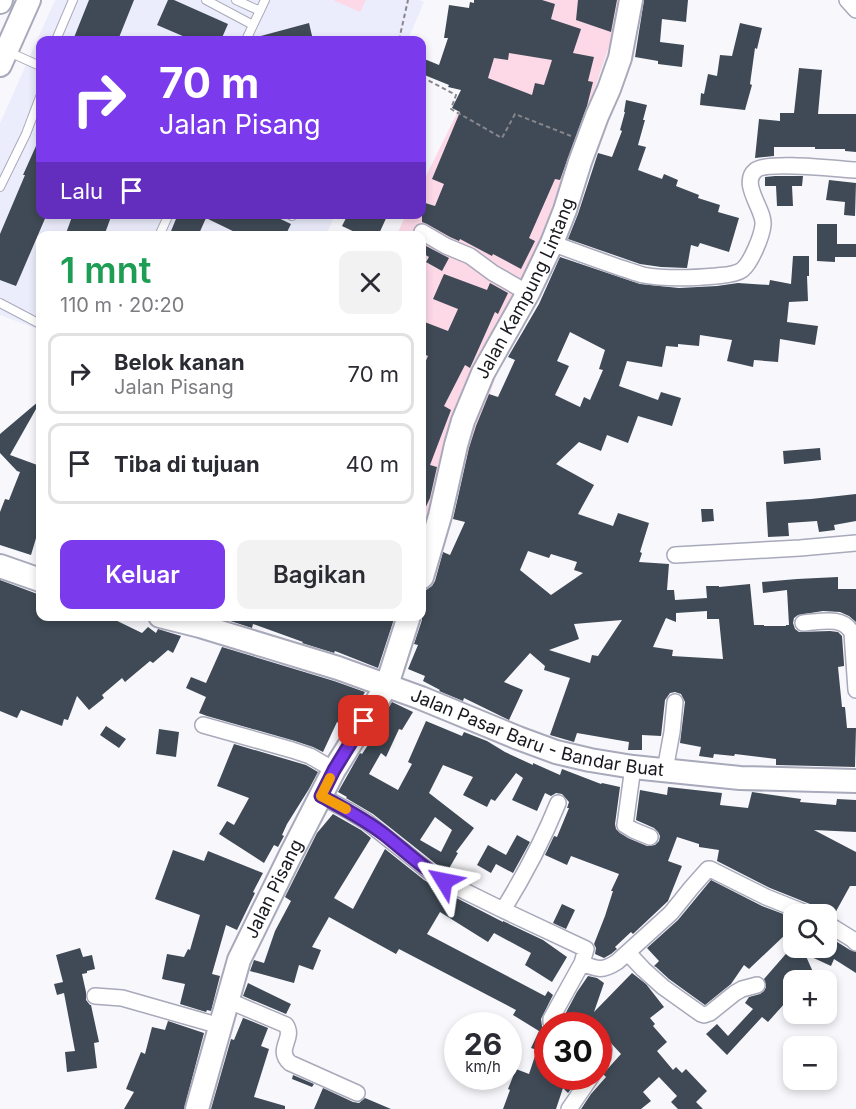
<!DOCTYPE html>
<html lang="id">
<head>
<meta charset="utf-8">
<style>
  body { margin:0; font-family:Inter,sans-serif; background:#f2f2f3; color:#2b2b33; height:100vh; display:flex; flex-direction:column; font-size:22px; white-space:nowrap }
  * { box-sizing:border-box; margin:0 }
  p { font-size:20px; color:#7c7c81 }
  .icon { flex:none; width:33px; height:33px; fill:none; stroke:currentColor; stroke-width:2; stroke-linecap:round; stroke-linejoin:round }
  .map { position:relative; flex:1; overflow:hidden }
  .panel { position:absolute; left:36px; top:231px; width:390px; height:390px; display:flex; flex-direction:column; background:#fff; border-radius:12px; box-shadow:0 3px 9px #0003 }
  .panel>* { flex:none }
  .guide { position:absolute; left:36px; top:36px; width:390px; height:183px; border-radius:12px; box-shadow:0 3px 9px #0003; background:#7c3aed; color:#fff; overflow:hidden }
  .controls { position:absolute; left:783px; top:904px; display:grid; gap:12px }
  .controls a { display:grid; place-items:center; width:54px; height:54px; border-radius:12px; background:#fff; box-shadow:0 3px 9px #0003; font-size:30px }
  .speed { position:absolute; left:444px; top:1012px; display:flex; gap:12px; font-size:30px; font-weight:700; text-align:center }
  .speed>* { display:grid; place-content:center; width:78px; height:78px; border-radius:50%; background:#fff; box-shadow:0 3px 9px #0003; line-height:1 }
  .speed small { font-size:15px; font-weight:400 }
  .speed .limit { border:9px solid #d22; background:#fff; color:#111 }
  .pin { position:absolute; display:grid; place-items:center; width:51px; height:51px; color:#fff; margin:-26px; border-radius:12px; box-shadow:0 3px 9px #0006 }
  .me { position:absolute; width:66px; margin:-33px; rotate:305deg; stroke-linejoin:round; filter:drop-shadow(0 0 4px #0008) }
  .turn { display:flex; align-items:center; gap:21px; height:126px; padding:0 24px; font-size:27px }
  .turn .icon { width:78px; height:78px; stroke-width:2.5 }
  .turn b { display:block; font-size:42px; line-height:51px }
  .then { display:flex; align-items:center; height:57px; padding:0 24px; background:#0003; gap:12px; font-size:22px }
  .round { display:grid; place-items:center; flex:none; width:63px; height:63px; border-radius:12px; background:#f2f2f3 }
  .summary { display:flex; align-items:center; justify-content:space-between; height:102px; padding:0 24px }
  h1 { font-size:36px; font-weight:600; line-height:45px; color:#1e9e55 }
  .primary-button { display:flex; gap:12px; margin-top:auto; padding:12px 24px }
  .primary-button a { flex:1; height:69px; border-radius:12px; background:#7c3aed; color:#fff; font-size:24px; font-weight:600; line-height:69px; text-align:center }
  .primary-button a+a { background:#f2f2f3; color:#2b2b33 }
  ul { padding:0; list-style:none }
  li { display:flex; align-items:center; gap:18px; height:81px; margin:0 12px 9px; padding:0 12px; border:3px solid #e1e1e2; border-radius:12px }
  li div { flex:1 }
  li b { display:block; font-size:22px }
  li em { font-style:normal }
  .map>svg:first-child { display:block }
  .built { fill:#ecedfc }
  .green { fill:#fdd9e7 }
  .building { fill:#3f4a56; fill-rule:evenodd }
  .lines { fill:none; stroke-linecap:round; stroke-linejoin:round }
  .lane-casing { stroke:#a8a9ba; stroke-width:10 }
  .street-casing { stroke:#a8a9ba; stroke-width:18 }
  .secondary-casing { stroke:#a8a9ba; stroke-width:26 }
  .path { stroke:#86868c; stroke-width:2; stroke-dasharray:4.5 3; stroke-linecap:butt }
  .lane { stroke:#fff; stroke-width:8 }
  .street { stroke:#fff; stroke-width:15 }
  .secondary { stroke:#fff; stroke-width:22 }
  .route-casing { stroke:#51269a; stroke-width:15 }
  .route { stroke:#7c3aed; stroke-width:10 }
  .slow { stroke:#f59e0b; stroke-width:10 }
  .labels { text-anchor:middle; stroke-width:6; stroke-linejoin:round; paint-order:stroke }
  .street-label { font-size:18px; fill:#18181f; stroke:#fff }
</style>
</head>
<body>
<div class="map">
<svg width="856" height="1109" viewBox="0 0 856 1109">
  <rect width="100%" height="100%" fill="#f8f8fc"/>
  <path class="built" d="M55,0H420L424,2L408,40H40V214L335,215L326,235L40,236V330L0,315V123Z"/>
  <path class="green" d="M333,0H366L360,12Z
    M506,0H625L422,592V236H396L406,215L422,214V184L465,97Z"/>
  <path class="building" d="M89,0H134L118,40H73Z
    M168,0H174L228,24L221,40H192L157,25Z
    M474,0H542L555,4L551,19L581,29L573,53L594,57L588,81L593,82L587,106L560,180L555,179L529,238L535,241L521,269L493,254L492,256L460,239L459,241L450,237L427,224L422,222V202L435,206L444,184L432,179L460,112L452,108L461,90L448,87L449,85L422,74V58L439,65L448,38H444L449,5L469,8L470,2L474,3ZM509,53L552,60L544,85L535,83L532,95L488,78L494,58L508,60Z
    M578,0H617L611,32L576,20Z
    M644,0H688L686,22L662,19L660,42L684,45L682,67L658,64V61L635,57Z
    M309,23L313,40H258L257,37Z
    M740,23L762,28L757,49L755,48L750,84L752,85L745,110L700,105L701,93L704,94L708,74L717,76L720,55L732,56Z
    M799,68L822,70L818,114H856V152L845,151V149H815V147H774V156L755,158L759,119L780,121V113H794Z
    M626,100L647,105L643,120H645L638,145L646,147L638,170L662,179L664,174L678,180L676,186L699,195L698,198L720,205L718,212L739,218L729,252L700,243L698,247L691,245L687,268L661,267L640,264L568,239L578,214L598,153L612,157L622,131L620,130L625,112H624Z
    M40,137V214H47L16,286L0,280V234L25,175H23Z
    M775,176H803L802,186H792L793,206H777L776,186H765V177Z
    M829,180L856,183L855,216L844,215L845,202L826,200Z
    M73,214H112L104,236H65Z
    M178,214H270L291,224L285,236H243L206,218L198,236H169Z
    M348,214H388L378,236H363L342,226Z
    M817,224H837V244H856V257H835V262L817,261Z
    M426,246L449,258L442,271L426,262L429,257L422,253Z
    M793,256H809V276H807L808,301L789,302L787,322L818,326L815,345L780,339L778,362L754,360L753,367L727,361L732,340L700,335L699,346L678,344V347L666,346L662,367L627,361L619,386L658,400L661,392L681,398L672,426L638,416L628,443L607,435L601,451L579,442L556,464L594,485L578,514L613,526L618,513L649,523L640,552L642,553L639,562L669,564L667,590H674L675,600L707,598L706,586H719V587L750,584L754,625H764V626H786V625H789L787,590L763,593L762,582L797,579L838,577V589H856V622L849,616L840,612L823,611L798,615L794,618L793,623L795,629L799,632L830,631L838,632L842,636L844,664V666L838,667L842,707H845L847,728H856L855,767L776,765V759L735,754L734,756L714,754L713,758L699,756L701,747L680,743L685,702L681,694L675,692L670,693L665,700L661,736L642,735V750H628L629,742L577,733L574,742L550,735L570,678L544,670L545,666L530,653L504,682L523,690L509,720L464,698L463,701L439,691L440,690L423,681L425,676L408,669L418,645L414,644L422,620V590H426L432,586L435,581L443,552L450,555L465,522L453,519L469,448L476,426L489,394L498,397L515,360L508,357L539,304L560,257L640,284L679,288L717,286L738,283L769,285L770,280L791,284ZM570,332L605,350L599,369L603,370L590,400L584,397L580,407L555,395L569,366L557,361ZM528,551L549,558L551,554L577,562L574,570L583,573L551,595L520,570ZM707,611V619H719L723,659L672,656L673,650L653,647L666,618L676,622V613ZM622,620L598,656L592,655L590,663L549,650L579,639L574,624Z
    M444,274L487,290L490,283L508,293L498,314L495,312L470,368L465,365L444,406L451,410L430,465L437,467L430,498L422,515V369L428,356L422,353V321L448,331L458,309L433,299Z
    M39,401L40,402L10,455L40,466V525L31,555L0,545V512L5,499L9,500L20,472L17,471L0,453V434Z
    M820,448L821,460L784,464L783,451Z
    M856,494V521L834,525L835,530L819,532L817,521L788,523L789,536L768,537L766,502L811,499Z
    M701,509H713L714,521L702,522Z
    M0,580L40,595V616H107L142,633L148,627L156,633L158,629L181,636L173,653L168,650L153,663L150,661L125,682L122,678L102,695L104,698L89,710L77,696L68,720L64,719L62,726L21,710L17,718L0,711Z
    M215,616H395L378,668L335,651L334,653L302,643L303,642L253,624L252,628Z
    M222,647L334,681L365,692L345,727L337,722L323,752L313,747L295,741L207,716L199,713L206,697L186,688L191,677L206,683Z
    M392,702L413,712L402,730L399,729L386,757L381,753L369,774L398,790L412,764L408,762L426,721L462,736L464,732L487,741L505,752L533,765V763L560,775L562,769L601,784L602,783L620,787L615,824L616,829L620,833L628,838L647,846L655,845L659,841L660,836L658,832L654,828L636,820L640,790L667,795L668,787L722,793L720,805L748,808L752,792L801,799L800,802L836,805L837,799L856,800V832L814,830L856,852V886H850L834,915L826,913L821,915L819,909L815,906L770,888L717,861L719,850L699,847V844L677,837L668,861L682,866L668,901L633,934L631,932L615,947L617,949L611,954L604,958L595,954L596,948L594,944L605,916L613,891H611L619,874L571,856L567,865L545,855L554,836L557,837L569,808H567L569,802L562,794L556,793L551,796L545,793L537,811L512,800L523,778L516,773L495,801L491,799L487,807L463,795L473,777L443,765L429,793L474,828L456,852L458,853L447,872L436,864L373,814L346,798L347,797L338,792L360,753L362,754L372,739L379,723ZM435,817L452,830L441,852L420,840Z
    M106,726L126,739L119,748L100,735Z
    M159,729L179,732L176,757L156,754Z
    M234,744L306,765L318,772L309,789L287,824L282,835L284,836L278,847L274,845L264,863L219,834L227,821L234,825L249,798L217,786Z
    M333,814L361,830L371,838L334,898L353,909L385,849L424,880L439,889L503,922V921L543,940L567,957L552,982L525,965L531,953L494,933L488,942L440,912L427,934L545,996L548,991L553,995L541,1019L542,1026L548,1034V1077H575L572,1088L568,1093L563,1088L556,1109H503L510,1090L508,1089L516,1069L529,1074L537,1050L531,1048L539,1031L513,1015L516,1010L399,949L396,954L329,917L312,947L321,950L313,970L299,965L294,983L250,971L254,960L264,963L275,931L291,901L285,897L317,833Z
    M517,835L530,842L513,873L496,864L491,873L477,865L488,845L506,855Z
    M173,850L204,861L208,851L263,873L253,892L255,893L237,930L226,925L212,974L220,976L211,1011L207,1010L206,1012L180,1004L185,984L162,979L167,954L184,957L188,949L190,950L200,915L155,899Z
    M711,880L762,906L794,918V939L787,933L749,969L744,965L731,984L705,1005L669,979L656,967L654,966L659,961L647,948L678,920Z
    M562,904L575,910L566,929L553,923Z
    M826,935L850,950L856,952V973L834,959L831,966L805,954L817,981H794V993L768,1022L762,1017L727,1055L706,1034L717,1024L728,1036L753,1009L745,1003L749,997L760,994L764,991L766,987L764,979L791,948H826Z
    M80,948L83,957L92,955L95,969L87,971V973L82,974L86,992V1000L90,1005H91L99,1042L94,1043L97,1068L67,1072L65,1052L75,1051L64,993L57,995L54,984L63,982L56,955Z
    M632,973L646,984L664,1007L650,1018L655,1024L653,1026L667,1042L657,1051L673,1070L676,1067L682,1073L686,1069L707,1091L696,1102L703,1109H678L671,1102L677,1096L659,1077L643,1092L651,1101L641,1109H581L591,1094L606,1077L603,1074L621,1054L609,1041L610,1040L598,1028V1026H571L563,1018L577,992L588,976L597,978L604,983L594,1012Z
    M248,983L291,1004L286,1014L243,996Z
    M241,1017L268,1028L261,1046L269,1049L254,1097L285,1106V1109H211L231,1039L234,1040L243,1018Z
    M168,1021L204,1033L184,1109H124L134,1092L126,1089L141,1052L145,1054L152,1027L165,1030Z
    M293,1075L314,1084L312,1087L292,1079Z
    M323,1088L353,1102L359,1103L365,1098L391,1109H314Z"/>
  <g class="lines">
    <g class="lane-casing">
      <path id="lane" d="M206,0L253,25
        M236,0L260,11
        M56,40L73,0
        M246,40L265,0
        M9,52L40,66
        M0,187L26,134L40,97
        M289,214L292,216
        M159,236L169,214
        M0,303L40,324"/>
    </g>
    <g class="street-casing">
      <path id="street" d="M847,0L856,10
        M422,232L446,246L470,256L493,273L528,293
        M552,243C575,252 598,260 621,268C628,270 635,273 643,275C664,279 694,278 716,276C724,275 735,275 742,270C751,263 762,236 763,225C765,210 739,183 756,170C768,161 838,169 856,170
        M675,555L800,548L856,543
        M803,623C820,622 843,615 852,633L856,690
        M203,725L292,750L310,756L334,770
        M633,767L625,825L633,830L650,837
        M665,770L672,732L675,702
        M321,796L349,811L367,822L430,872L444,881L503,910C524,876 543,840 558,803
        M503,910L586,949L582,963
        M826,923L852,939L856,943
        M628,953L643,969L663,987L701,1014L704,1015L710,1013L735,993L742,989L757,985
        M95,996L122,998L220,1026
        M227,1000L286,1025C295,1039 275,1049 290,1063L357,1093
        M553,1026L551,1022V1019L582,963C598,970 603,971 617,962L671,913L692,887L708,869H710L766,897L811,915
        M598,1046L604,1049L603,1057L598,1065
        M569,1109L591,1077"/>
    </g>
    <g class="secondary-casing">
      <g id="secondary">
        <path d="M0,2L1,0"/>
        <path d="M0,65L29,0"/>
        <path d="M0,566L40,580"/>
        <path id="s1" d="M422,577L440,516L456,445L463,421L483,373L528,293L552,243L565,210L580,162L597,116L609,89L620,58L631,0"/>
        <path id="s2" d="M160,616L200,626L338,668L421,698L518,738L556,752L590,760L633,767L740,778L856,781"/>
        <path id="s3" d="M197,1109L239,960L290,856L334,770L387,685L409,616"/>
      </g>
    </g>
    <path class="path" d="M399,40L408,0
      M422,77L456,95L451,109L502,138L515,114L571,136"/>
    <use href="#lane" class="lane"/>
    <use href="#street" class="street"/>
    <use href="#secondary" class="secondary"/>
  </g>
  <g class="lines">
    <g class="route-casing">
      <path id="route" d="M364,721L334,770L321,796C343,808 365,819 385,835C405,851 423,868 444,881"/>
    </g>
    <use href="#route" class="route"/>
    <path class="slow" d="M330,778L321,796L346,809"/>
  </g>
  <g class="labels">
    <g class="street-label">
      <text dy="6" stroke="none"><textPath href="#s1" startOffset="308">Jalan Kampung Lintang</textPath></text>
      <text dy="6" stroke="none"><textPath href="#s2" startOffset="396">Jalan Pasar Baru - Bandar Buat</textPath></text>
      <text dy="6" stroke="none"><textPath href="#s3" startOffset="234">Jalan Pisang</textPath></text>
    </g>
  </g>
</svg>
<div class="controls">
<a><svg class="icon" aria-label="search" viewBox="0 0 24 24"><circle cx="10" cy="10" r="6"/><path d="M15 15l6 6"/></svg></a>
<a>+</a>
<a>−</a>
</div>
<div class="speed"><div>26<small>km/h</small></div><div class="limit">30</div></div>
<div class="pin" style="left:364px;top:721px;background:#d93025"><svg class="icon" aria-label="arrive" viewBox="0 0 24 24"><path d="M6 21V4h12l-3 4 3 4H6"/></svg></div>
<svg class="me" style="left:444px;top:881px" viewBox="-20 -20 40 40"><path d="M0-17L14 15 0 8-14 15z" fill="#7c3aed" stroke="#fff" stroke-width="4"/></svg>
<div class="guide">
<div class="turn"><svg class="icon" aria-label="right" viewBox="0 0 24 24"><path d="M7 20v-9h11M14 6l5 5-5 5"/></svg><div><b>70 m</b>Jalan Pisang</div></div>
<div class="then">Lalu<svg class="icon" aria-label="arrive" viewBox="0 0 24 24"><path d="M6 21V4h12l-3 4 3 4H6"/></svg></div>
</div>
<section class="panel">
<div class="summary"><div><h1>1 mnt</h1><p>110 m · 20:20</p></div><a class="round"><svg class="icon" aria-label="close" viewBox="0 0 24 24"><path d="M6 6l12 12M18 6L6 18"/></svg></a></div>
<ul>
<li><svg class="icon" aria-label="right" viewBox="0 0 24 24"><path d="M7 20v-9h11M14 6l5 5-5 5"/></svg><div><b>Belok kanan</b><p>Jalan Pisang</p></div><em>70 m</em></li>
<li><svg class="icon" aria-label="arrive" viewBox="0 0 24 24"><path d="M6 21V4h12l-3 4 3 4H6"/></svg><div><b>Tiba di tujuan</b></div><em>40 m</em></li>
</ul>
<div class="primary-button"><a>Keluar</a><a>Bagikan</a></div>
</section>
</div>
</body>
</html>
